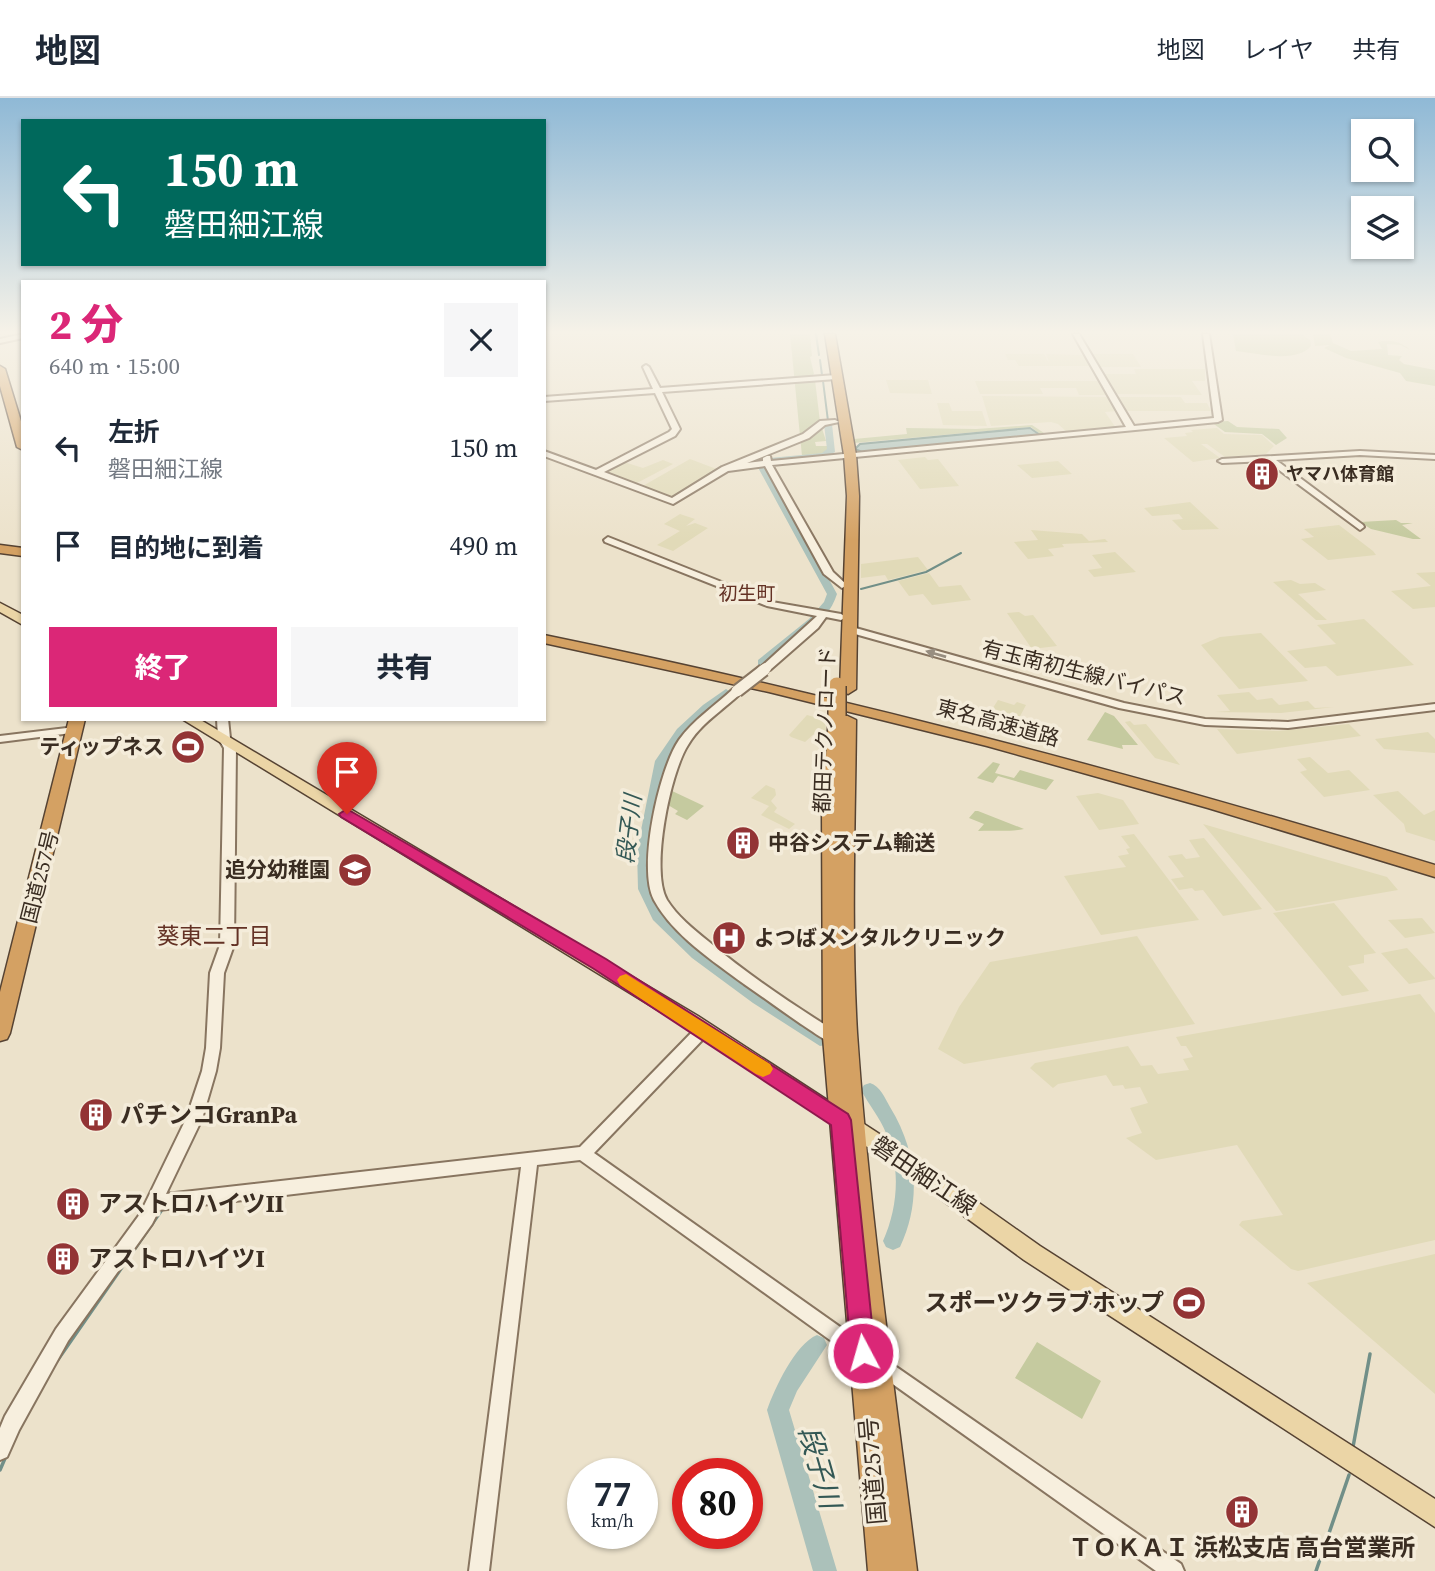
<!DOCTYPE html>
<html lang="ja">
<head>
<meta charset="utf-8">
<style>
  body { margin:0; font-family:"Source Serif 4","Noto Sans JP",serif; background:#f6f6f7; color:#1f2937; height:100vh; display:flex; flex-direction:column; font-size:26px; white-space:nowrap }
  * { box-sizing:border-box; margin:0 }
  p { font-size:23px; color:#747a83 }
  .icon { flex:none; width:38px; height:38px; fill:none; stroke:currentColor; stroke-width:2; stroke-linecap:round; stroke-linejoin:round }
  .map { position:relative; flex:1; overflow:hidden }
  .panel { position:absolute; left:21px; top:182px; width:525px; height:441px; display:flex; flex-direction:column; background:#fff; border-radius:0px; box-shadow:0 2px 5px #0004 }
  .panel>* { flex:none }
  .hud { position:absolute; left:21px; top:21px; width:525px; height:147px; border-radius:0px; box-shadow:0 2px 5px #0004; background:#00695c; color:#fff; overflow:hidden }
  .controls { position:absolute; left:1351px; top:21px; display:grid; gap:14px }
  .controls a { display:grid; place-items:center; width:63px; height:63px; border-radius:0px; background:#fff; box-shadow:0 2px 5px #0004; font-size:35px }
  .speed { position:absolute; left:567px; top:1360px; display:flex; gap:14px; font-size:35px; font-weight:700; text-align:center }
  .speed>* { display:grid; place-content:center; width:91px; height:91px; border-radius:50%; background:#fff; box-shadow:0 2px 5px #0004; line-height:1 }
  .speed small { font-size:18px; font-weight:400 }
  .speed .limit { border:10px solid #d22; background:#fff; color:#111 }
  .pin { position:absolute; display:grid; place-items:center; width:60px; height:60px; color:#fff; margin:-72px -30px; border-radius:50% 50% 50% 0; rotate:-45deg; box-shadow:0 0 7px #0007 }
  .pin .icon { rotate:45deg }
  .me { position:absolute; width:77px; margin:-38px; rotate:354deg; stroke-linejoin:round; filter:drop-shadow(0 0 5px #0008) }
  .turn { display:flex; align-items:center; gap:24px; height:147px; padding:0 28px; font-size:32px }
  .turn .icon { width:91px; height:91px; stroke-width:2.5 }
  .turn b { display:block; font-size:49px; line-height:60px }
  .round { display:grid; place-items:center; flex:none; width:74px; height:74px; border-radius:0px; background:#f6f6f7 }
  .summary { display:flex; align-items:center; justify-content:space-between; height:119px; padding:0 28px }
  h1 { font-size:42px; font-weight:800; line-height:52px; color:#db2777 }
  .cta { display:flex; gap:14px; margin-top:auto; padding:14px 28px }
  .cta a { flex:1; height:80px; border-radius:0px; background:#db2777; color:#fff; font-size:28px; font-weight:800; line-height:80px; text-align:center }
  .cta a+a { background:#f6f6f7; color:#1f2937 }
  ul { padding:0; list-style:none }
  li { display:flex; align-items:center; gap:21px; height:98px; padding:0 28px }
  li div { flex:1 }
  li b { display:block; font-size:26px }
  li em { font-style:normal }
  header { display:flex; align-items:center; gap:42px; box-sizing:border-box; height:98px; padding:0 35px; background:#fff; border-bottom:2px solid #e0e1e3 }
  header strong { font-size:33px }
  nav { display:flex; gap:38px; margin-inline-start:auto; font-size:24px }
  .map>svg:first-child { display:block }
  .farmland { fill:#e1dab8 }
  .green { fill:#c5ca9f }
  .water { fill:#abc1ba; stroke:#718f88; stroke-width:2 }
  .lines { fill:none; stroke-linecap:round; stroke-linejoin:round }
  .stream-far1 { stroke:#718f88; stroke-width:2 }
  .stream { stroke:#718f88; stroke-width:3.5 }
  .river { fill:#abc1ba; fill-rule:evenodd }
  .minor-casing { stroke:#887560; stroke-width:4 }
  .major-casing { stroke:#564333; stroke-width:3 }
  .highway-casing { stroke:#564333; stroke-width:3 }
  .minor { fill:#f7efde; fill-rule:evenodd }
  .major { fill:#ebd5a6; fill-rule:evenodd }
  .highway { fill:#d4a163; fill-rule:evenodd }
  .minor-bridge-far1-casing { stroke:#887560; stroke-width:12; stroke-linecap:butt }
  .minor-bridge-casing { stroke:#887560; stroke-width:15; stroke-linecap:butt }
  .highway-bridge-casing { stroke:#564333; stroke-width:20; stroke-linecap:butt }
  .minor-bridge-far1 { stroke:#f7efde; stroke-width:10 }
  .minor-bridge { stroke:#f7efde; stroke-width:11 }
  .highway-bridge { stroke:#d4a163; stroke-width:17 }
  .oneway { fill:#988e80 }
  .route { fill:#db2777; stroke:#8e194d; stroke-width:2 }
  .slow { fill:#f59e0b }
  .labels { text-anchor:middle; stroke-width:7; stroke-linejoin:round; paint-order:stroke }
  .far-poi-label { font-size:18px; font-weight:bold; fill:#3a2d22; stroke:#f4ecda; text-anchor:start }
  .far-neighbourhood-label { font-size:19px; fill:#633124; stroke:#f4ecda }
  .street-label { font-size:21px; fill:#3a2d22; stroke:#f4ecda }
  .poi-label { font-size:21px; font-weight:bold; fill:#3a2d22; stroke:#f4ecda; text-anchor:end }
  .water-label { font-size:23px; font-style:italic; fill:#335855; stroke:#f4ecda }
  .neighbourhood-label { font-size:23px; fill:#633124; stroke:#f4ecda }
  .near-poi-label { font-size:24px; font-weight:bold; fill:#3a2d22; stroke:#f4ecda; text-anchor:start }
  .near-street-label { font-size:24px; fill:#3a2d22; stroke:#f4ecda }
  .near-water-label { font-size:28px; font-style:italic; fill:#335855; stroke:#f4ecda }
</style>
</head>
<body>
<header>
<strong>地図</strong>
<nav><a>地図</a><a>レイヤ</a><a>共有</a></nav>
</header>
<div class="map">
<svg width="1435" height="1473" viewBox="0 0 1435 1473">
  <rect width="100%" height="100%" fill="#ece2cb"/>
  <path class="farmland" d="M1005,256H1044L1049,265L1046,256L1085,257L1091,268H1019L1015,262H1008Z
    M1090,256H1133L1141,269H1099Z
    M1134,271H1205V283H1192L1202,297L1114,296L1103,276H1136Z
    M886,282H928L932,296L890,295Z
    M975,283H1100L1108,297H1079L1076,290H1040L1043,296H980Z
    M982,298L1110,299L1118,313L1105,314L1116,330L1068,335L1058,326L1051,324L991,328Z
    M1118,299H1181L1185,305H1207L1211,313H1125Z
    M937,305H949L952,313H982L987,328L943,327Z
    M1217,330L1224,336L1262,337L1274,348L1266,356L1225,359L1207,346H1201L1220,360L1193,364L1164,340L1187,338L1185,335L1193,334L1191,332Z
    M925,359L928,362L938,361L959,388L920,391L898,362Z
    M690,361L719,372L673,400L641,389Z
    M663,362L673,366L635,386L603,375L624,364L643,370Z
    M1058,363L1072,376L1032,380L1017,367Z
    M1190,404L1219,431L1182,432L1172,422L1183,421L1179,416L1152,418L1144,410Z
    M680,416L695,421L686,428L695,425L708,430L673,453L657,447L680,433L664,426Z
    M1339,427L1373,453L1376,457L1328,462L1301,441L1314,439L1304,431Z
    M1031,432L1082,436L1089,443L1105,441L1108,444L1062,446L1064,449L1048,451L1054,458L1028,461L1014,444L1038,442Z
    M1115,454L1136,474L1094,479L1088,472L1102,470L1092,457Z
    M918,459L928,472L888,482L885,477L861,480V466Z
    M1435,474V509L1413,511L1391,493L1431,488L1416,475Z
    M929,475L939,489L961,487L971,502L932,507L923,496L909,498L898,483Z
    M1291,482L1300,486L1315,485L1326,492L1298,496L1327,522H1316L1273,484Z
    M1019,514L1025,518L1033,517L1057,548L1032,551L1007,515Z
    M1364,521L1414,567L1337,578L1326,568L1305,570L1287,553L1336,546L1317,527Z
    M1261,535L1308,583L1239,591L1201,547L1220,539Z
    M1249,594L1257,602L1272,600L1279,607L1308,603L1315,610L1334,609L1281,615L1215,614L1230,613L1217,597Z
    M998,602L1014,607L1017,604L1026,607L1017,624L989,616Z
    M807,617L825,622L827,640L815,635L805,644L791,639L789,637Z
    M1130,623L1134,627L1146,626L1180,667L1155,660L1125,624Z
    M1349,626L1361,638L1237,656L1217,631L1278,633Z
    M1428,634L1435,641V655L1384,651L1375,641Z
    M1310,659L1328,675L1349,672L1370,692L1324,699L1300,674L1307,672L1297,661Z
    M766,687L775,691L776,697L771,703L777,710L774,714L795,726L789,731L761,717L769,708L751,700Z
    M1398,693L1424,717L1435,712V743L1406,734L1404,726L1373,697Z
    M1098,695L1123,702L1139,726L1099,732L1076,698Z
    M1203,726L1387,779L1398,792L1276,813Z
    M1134,736L1147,753L1199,822L1101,837L1064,778L1126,769L1118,758L1129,756L1126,751L1130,750L1121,738Z
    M1204,740L1262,811L1223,818L1203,792L1195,793L1192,790L1179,792L1171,781L1184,779L1168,758L1182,756L1186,761L1200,759L1189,742Z
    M1334,805L1376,855L1364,857V865L1348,868L1369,893L1342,898L1273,815Z
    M1422,820L1435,835L1405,840L1388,822Z
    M1137,838L1195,926L964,966L938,951L959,909L990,864Z
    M1407,850L1435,880V881L1409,886L1381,855Z
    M1420,896L1435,915V1142L1298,1173L1291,1171L1239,1127L1242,1123L1283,1117L1237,1047L1156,1062L1126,1040L1142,1035L1130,1010L1148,1005L1140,989L1125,991L1123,987L1113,988L1106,977L1058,986L1053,990L1030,970L1035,965L1128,948L1141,968L1152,967L1158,976L1189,972L1183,961L1193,959L1186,948H1181L1176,939Z
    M1435,1156V1296L1307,1185Z"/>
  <path class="green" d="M790,236H810L812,258L810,259L814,276L810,280L815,282L820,324L826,343L815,344L816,348H828V352L822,356L802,358Z
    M1233,236H1301L1310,242L1311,248C1295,266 1257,255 1236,253Z
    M1313,236H1330L1333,245L1351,253L1382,251L1378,244C1391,241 1401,244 1410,252L1401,247L1387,246L1388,257L1402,258L1399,262L1404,266L1435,272V288L1406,283L1400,275L1346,260L1324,250L1330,247L1315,248Z
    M1228,323L1237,329L1279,331L1287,340L1276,347L1262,336L1225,334L1211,324Z
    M1032,327L1047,337H1041L1031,329L854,345V341L907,336L906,330L976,331Z
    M1396,422L1401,425H1413L1402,427L1421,441H1413L1371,431L1360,424Z
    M1105,614L1114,618L1138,647H1122L1123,651L1087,642Z
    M993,664L1000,666L995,675L1014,680L1020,672L1054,682L1046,692L998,678L993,685L977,680Z
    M670,692L704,708L687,722L675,716L678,713L668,707Z
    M975,713H978L1024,731C1008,734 994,732 978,733L984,726L969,720Z
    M1037,1244L1101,1283L1082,1321L1015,1280Z"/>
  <path class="water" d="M1030,330L1040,337L862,354L855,351L860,346Z"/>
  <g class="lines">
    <path class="stream-far1" d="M816,236L819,257
      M820,262L822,277
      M823,283L828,323
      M861,491L926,474L961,455"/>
    <path class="stream" d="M57,1263L161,1113
      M1353,1349L1370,1256
      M0,1372L6,1358
      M1316,1473L1349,1377"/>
    <path class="river" d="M828,323L832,326L835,354L824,360L766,366L837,496C827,528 791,547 766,568H758V562L809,521L824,504L827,496L755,364L760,361L822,355L827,351L824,326Z
      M726,591L732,595L730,598C709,616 678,636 668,663C663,680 661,699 657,716C652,741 645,771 654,796C669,841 784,909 826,937L828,942L826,947L820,948L753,905L692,860L653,822L638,791L637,752L655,663L677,631L703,607Z
      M870,985C880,988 885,1000 890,1009C917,1053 922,1102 900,1149L893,1152L886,1149L883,1143C898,1110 901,1069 886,1035C880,1020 869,1007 861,992L864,987Z
      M817,1237L824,1240L827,1247L797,1293L789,1312L837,1473H813L767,1312C775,1290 795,1246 817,1237Z"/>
    <g class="minor-casing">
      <path id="minor" d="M23,236V240L0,245V241Z
        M1073,236H1079L1134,328L1214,320L1203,236H1209L1222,322L1218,324L772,367L833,474L847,487L842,490L824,476L765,368L728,373L673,406L544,358V353L596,372L669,334L672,331L655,295L544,303V299L653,291L643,269L646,267L649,269L660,290L836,277L840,279L836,281L662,294L680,331L675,338L604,374L672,400L722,369L803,336L820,323L835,322L839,324L825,327L809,340L747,365L763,363V360L767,358H770L771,363L1126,329Z
        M1360,353L1435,357V361L1360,357L1276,362L1363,427L1364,429L1360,432L1267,363L1222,365L1218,363L1222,361Z
        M608,439L772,504L841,516L846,519L841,522L826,519L818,530L770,572H762V568L817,518L767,508L605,444L604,442Z
        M852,529L1124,605L1205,621L1288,624L1435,606V612L1288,630L1205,627L1119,610L848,534V530Z
        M737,590L741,591L742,593L741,595C723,612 700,626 688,647C670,675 650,773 667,802C677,818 693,831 708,843C748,877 793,907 838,935L840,939L838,943L833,945C821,941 811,932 801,926C782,913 763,899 744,886C713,863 673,837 654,802C637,771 659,671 679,642C693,622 715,608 733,591Z
        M217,621H228L230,640L236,650L234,847L224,875L220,950L216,973L202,1021L166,1096L580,1049L698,928L703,926L708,928L710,932L708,936L594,1055L867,1248L870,1254L867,1260L861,1263L855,1260L580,1062L537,1067L489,1473H469L521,1069L159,1112L152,1126L68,1243L19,1332L7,1359L0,1362V1330L5,1318L56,1231L140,1116L186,1021L202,973L206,950L210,875L220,847L224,650L218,640Z
        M75,629L81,632L79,634L0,644V638Z
        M879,1257L1181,1466L1184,1473H1156L873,1272L870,1266L873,1260Z"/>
    </g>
    <g class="major-casing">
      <path id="major" d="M0,505L23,517V527L0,514Z
        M182,621H199L698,918L904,1052L1040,1148L1435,1401V1429L1024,1162L890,1064L684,928Z"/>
    </g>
    <g class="highway-casing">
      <path id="highway" d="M825,236H835L856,357L859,398L856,591L848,596L840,591L847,398L844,357Z
        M0,268L5,271L23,330V352L17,349L0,288Z
        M0,447L23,450V458L0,455Z
        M544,537C845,599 1141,677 1435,767V779L1208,710L987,648L769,594L544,545Z
        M837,613L856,622C855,726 851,831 857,935C869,1115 895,1294 917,1473H868L823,939L822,712L829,618Z
        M69,621H85L10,935L7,941L0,943V894Z"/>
    </g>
    <use href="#minor" class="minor"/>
    <use href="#major" class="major"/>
    <use href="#highway" class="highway"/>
    <g class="minor-bridge-far1-casing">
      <path id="minor-bridge-far1" d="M762,573L766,570"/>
    </g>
    <g class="minor-bridge-casing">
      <path id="minor-bridge" d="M737,593L764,572"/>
    </g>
    <g class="highway-bridge-casing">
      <path id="highway-bridge" d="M837,588V618"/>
    </g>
    <use href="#minor-bridge-far1" class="minor-bridge-far1"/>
    <use href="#minor-bridge" class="minor-bridge"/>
    <use href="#highway-bridge" class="highway-bridge"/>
  </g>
  <defs><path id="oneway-solid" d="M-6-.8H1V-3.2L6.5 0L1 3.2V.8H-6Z" transform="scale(1.75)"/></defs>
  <use class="oneway" href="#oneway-solid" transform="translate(936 556) rotate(-164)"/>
  <linearGradient id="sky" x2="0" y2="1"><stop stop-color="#8fb9d6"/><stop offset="0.53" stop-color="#f6f2e8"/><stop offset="1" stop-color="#f6f2e8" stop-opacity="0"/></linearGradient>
  <rect width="1435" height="442" fill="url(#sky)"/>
  <path class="route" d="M347,711L606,861L848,1016L851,1022L875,1255L871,1263L863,1266L854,1263L851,1255L831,1027L594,871L341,719L339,716Z"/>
  <path class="slow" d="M626,876L770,966L773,971L770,976L763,979L756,976L620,887L617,882L620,878Z"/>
  <defs>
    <g id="building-disc" transform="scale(1.75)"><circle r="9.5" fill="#933435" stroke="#f4ecda"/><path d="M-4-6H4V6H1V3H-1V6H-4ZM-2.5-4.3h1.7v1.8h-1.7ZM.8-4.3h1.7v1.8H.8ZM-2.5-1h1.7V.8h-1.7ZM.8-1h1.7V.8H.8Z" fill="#fff"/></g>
    <g id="stadium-disc" transform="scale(1.75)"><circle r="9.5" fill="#933435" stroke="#f4ecda"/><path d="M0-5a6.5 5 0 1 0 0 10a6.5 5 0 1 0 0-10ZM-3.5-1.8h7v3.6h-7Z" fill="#fff"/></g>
    <g id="school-disc" transform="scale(1.75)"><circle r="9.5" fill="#933435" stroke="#f4ecda"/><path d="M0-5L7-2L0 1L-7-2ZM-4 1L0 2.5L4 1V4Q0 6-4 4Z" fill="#fff"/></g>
    <g id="hospital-disc" transform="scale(1.75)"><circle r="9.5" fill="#933435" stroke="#f4ecda"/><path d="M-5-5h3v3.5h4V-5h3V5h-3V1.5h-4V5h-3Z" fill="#fff"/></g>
  </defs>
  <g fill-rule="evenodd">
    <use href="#building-disc" x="1262" y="376"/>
    <use href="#stadium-disc" x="188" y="649"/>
    <use href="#building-disc" x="743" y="745"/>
    <use href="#school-disc" x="355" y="772"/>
    <use href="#hospital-disc" x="729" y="840"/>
    <use href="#building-disc" x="96" y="1017"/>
    <use href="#building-disc" x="73" y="1106"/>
    <use href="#building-disc" x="63" y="1161"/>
    <use href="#stadium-disc" x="1189" y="1205"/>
    <use href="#building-disc" x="1242" y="1414"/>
  </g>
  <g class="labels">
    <g class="far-poi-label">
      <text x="1286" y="382">ヤマハ体育館</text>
    </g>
    <g class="far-neighbourhood-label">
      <text x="747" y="502">初生町</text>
    </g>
    <g class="street-label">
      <text transform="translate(1084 575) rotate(14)" y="7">有玉南初生線バイパス</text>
      <text transform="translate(998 625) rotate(15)" y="7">東名高速道路</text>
      <text transform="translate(825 632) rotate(-88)" y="7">都田テクノロード</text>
      <text transform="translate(40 779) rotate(-76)" y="7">国道257号</text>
    </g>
    <g class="poi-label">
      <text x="164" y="656">ティップネス</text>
      <text x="768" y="752" text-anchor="start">中谷システム輸送</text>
      <text x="330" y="779">追分幼稚園</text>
      <text x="754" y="847" text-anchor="start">よつばメンタルクリニック</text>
    </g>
    <g class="water-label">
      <text transform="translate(629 731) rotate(-83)" y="8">段子川</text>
    </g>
    <g class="neighbourhood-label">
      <text x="214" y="846">葵東二丁目</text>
    </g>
    <g class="near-poi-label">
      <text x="120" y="1025">パチンコGranPa</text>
      <text x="98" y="1114">アストロハイツII</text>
      <text x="88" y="1169">アストロハイツI</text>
      <text x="1164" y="1213" text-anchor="end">スポーツクラブホップ</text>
      <text x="1242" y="1458" text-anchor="middle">ＴＯＫＡＩ 浜松支店 高台営業所</text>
    </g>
    <g class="near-street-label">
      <text transform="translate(924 1078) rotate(34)" y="8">磐田細江線</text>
      <text transform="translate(873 1373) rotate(-95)" y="8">国道257号</text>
    </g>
    <g class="near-water-label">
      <text transform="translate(820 1369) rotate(74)" y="10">段子川</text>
    </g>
  </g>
</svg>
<div class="controls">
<a><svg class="icon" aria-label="search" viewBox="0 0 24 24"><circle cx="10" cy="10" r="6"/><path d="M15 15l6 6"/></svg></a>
<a><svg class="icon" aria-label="layers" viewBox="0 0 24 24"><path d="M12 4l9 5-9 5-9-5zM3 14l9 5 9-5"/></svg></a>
</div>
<div class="speed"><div>77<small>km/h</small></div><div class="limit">80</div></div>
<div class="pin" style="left:347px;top:716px;background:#d93025"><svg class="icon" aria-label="arrive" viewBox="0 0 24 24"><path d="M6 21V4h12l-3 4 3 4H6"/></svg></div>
<svg class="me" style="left:863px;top:1255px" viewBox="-20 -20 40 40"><circle r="17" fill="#db2777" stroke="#fff" stroke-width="3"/><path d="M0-11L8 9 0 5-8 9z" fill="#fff"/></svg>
<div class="hud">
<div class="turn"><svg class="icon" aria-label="left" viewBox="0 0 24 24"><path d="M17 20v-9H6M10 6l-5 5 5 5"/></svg><div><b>150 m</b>磐田細江線</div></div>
</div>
<section class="panel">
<div class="summary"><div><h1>2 分</h1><p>640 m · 15:00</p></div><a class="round"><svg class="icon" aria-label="close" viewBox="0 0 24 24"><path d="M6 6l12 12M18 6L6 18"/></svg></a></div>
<ul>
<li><svg class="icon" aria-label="left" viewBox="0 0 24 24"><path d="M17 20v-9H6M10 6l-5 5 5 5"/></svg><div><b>左折</b><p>磐田細江線</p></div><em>150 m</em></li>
<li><svg class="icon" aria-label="arrive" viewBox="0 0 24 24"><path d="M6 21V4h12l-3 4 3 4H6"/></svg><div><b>目的地に到着</b></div><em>490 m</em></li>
</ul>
<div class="cta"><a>終了</a><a>共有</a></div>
</section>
</div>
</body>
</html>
